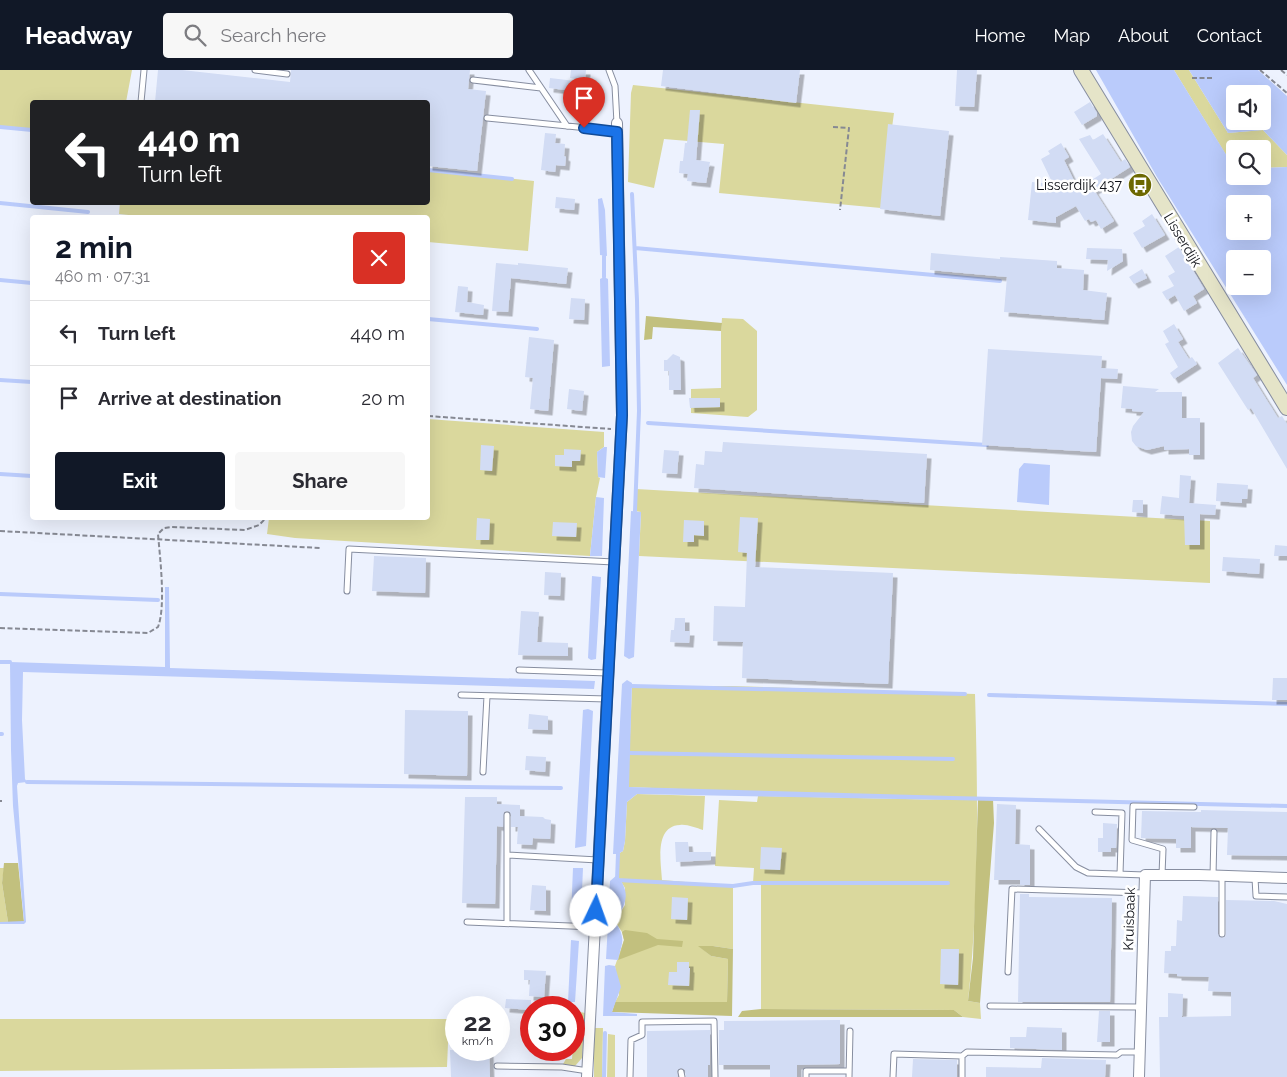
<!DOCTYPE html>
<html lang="en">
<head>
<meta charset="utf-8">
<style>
  body { margin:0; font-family:Raleway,sans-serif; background:#f7f7f7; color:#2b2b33; height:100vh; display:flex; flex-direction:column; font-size:19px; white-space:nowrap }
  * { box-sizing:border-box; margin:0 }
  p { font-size:16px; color:#7c7c81 }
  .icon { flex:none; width:28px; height:28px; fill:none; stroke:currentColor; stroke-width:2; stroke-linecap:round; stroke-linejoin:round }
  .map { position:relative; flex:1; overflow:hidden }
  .details { position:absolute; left:30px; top:145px; width:400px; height:305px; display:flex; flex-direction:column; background:#fff; border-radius:5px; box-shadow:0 5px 20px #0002 }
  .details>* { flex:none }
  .top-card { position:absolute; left:30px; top:30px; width:400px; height:105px; border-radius:5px; box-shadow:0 5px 20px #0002; background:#202124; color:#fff; overflow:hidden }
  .buttons { position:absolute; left:1226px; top:15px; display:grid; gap:10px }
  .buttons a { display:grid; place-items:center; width:45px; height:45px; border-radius:5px; background:#fff; box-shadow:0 5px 20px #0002; font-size:25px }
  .speed { position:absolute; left:445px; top:926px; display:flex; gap:10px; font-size:25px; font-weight:700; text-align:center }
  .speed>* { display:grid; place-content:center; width:65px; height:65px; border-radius:50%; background:#fff; box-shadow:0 5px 20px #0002; line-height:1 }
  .speed small { font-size:12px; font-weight:400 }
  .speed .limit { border:8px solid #d22; background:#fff; color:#111 }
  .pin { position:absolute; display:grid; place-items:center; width:42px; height:42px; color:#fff; margin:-51px -21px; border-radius:50% 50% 50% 0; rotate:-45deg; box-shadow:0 0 5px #0007 }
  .pin .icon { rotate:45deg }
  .me { position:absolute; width:55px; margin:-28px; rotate:3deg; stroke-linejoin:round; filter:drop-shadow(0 0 4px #0008) }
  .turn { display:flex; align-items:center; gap:18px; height:105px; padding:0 25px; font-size:22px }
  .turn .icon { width:65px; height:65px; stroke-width:2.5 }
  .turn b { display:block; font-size:35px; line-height:42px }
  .round { display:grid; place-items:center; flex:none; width:52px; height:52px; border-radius:5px; background:#f7f7f7 }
  .summary { display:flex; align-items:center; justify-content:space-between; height:85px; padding:0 25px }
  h1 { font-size:30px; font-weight:700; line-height:38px; color:#111827 }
  .cta { display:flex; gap:10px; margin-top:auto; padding:10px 25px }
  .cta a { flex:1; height:58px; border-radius:5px; background:#111827; color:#fff; font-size:20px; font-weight:700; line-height:58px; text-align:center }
  .cta a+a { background:#f7f7f7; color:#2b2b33 }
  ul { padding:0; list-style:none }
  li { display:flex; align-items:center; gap:15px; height:65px; padding:0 25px; border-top:1px solid #e1e1e2 }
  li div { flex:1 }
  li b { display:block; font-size:19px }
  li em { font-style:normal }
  header { display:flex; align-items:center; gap:30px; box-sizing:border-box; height:70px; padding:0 25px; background:#111827; color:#fff }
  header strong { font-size:24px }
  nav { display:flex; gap:28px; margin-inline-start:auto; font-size:18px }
  .search { width:350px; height:45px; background:#f7f7f7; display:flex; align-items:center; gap:12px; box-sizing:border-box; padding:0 18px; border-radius:5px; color:#7c7c81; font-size:19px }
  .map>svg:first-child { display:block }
  .green { fill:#dad89d }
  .forest { fill:#c2c07e }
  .water { fill:#bacbfb; fill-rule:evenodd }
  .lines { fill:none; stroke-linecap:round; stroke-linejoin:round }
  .stream { stroke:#bacbfb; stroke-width:4 }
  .building { fill:#d2dcf4; filter:url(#shadow) }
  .lane-casing { stroke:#878ea0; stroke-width:7 }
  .street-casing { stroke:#878ea0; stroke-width:12 }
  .secondary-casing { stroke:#878ea0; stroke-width:16 }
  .path { stroke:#868993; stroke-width:2; stroke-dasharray:5 2.5; stroke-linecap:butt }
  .lane { stroke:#fff; stroke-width:5 }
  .street { stroke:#fff; stroke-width:10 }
  .secondary { stroke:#e5e4c8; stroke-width:14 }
  .route-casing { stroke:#114b97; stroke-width:12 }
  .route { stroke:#1a73e8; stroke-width:9 }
  .labels { text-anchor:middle; stroke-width:5; stroke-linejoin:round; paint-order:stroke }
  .poi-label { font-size:14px; fill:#0e1017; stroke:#fff; text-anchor:end }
  .street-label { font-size:14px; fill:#0e1017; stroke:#fff }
</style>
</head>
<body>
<header>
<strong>Headway</strong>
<div class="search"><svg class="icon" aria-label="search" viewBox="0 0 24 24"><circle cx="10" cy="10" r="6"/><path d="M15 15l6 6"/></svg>Search here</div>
<nav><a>Home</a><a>Map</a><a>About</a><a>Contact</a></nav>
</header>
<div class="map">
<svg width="1287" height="1007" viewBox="0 0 1287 1007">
  <defs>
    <filter id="shadow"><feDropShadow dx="4.5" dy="4.5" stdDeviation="0" flood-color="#0004"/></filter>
  </defs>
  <rect width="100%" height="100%" fill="#edf2fe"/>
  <path class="green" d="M0,0H132L126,32H32V60L0,57Z
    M1174,0H1189L1228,63L1263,60L1287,85V97L1263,98L1262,79H1235L1234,98Z
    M633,15L894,43L881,138L719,123L724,74L664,69L654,118L628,112L631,23Z
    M428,100L534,111L528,181L428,172V148H157L119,144L120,132H428Z
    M722,248L743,249L757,261V340L748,347L691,343V319L721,318V261Z
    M428,349L604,362V377L597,382L598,407L600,408L596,427L590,486L295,468L267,464L269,448H428Z
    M636,419L1210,451V513L639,486L641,442L635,441Z
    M632,616H733L975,624C978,727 979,829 968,931L980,933L981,949L963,947L954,940L761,939V813H753L754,798L715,796L719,730L757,732L758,726L952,730L628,717Z
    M637,724L705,726L703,760C696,758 687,754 680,755C654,756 661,793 662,810L733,816V879L713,876H699L711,886L728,889L727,932H615L619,925L615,896L624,870L622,862L616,853L618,846L625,835V818L617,805L618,784L623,781L625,771L627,732Z
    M0,798H4L2,813L8,852H0Z
    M576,941L585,943L582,988L575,996L563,994L566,989H572Z
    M0,949H449L447,997L0,1001Z
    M594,958H603L602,1007H594Z
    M608,964L615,965V1007H607Z"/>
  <path class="forest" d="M646,246L722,253L721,261L653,257L652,269L644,270Z
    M978,729H993L994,753L980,933L968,931L973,888Z
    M4,793H18L24,852H8L2,813Z
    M625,860L647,863L657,869L683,871L682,877L658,875L618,890L624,870L622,862Z
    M698,876H713L733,879L732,946L612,942L615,932H727L728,889L711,886Z
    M761,939L954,940L963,947H738L742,941Z"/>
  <path class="water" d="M1096,0H1174L1235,99V106H1262L1263,98L1287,97V315L1157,107ZM1235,134H1262V161H1235ZM1235,189H1262V216H1235Z
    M1189,0H1258L1287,26V85L1263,60L1228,63ZM1235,24H1262V51H1235Z
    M602,128L605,140L607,186L600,185L598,129Z
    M604,207L608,209L610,296L602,297L600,209Z
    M604,377H607L605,408L598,407L597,382Z
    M1024,393L1050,395L1049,435L1017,432L1019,399Z
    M596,427L604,428L602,486H590Z
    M631,441L641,442L634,587L629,589L624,586Z
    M592,506L601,507L596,589L591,590L588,588Z
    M165,517H169L170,598L595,611L594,619L23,602L22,650L25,709L27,712L18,713L17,716L26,852L24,854H0V852L24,851L13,736L11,680L10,592L165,597Z
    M627,610L632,613L629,717L952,726V730L637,724L627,732L625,771L623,781L618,784H613L622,614Z
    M588,639L593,641L586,776L575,778L583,640Z
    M573,798H583L581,845L571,846Z
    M617,805C629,821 628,830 618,846H608L610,811Z
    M616,853C626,869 622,873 618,890L606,889L608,854Z
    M571,870L579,871L575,932H568Z
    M609,895L615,896L621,917L612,942L637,944V946H603L605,896Z"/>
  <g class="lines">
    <path class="stream" d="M0,57L32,60
      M428,100L512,109
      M632,124L637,230L639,341L635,441
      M0,133L88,142
      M635,178L1000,211
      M604,186V207
      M0,210L32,213
      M428,249L537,259
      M0,310L32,312
      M648,353L987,375
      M0,404L32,406
      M0,524L158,530
      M0,592H10
      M632,616L965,624
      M989,625L1287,634
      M0,664H2
      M630,683L953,689
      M27,712L561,718
      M952,728L1287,736
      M617,810L733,816L753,813H948
      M617,810L618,784
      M612,857L613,841
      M604,1007L605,963"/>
  </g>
  <path class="building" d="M158,0H182L290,12L291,0H470L468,19L486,21L477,101L428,96V32H155Z
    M571,0H586L585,10L570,8Z
    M663,0H800L796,33L661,16Z
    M957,0H977L974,37L955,36Z
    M550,8L575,11L574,21L549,18Z
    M1090,32L1097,43V46L1082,55L1074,42Z
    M690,40H700L696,90L710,92L706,113L687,111L688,104L679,103L680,91H683L685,73H687Z
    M888,54L949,61L940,146L880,139Z
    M545,63L556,64L555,73L565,74L564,86L566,87L565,96L556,95L555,102L541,100Z
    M1103,64L1121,92L1125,89L1130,97L1094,120L1114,151L1101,159L1096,150L1091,152L1089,149L1085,151L1076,136L1056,147V153L1028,150L1032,112L1053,114L1041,89L1050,84L1048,81L1061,73L1069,87L1064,90L1078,119L1101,104L1079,69L1090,65L1093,70Z
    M556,127L575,129L574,140L555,138Z
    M1152,144L1165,165L1142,178L1133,163L1145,156L1142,151Z
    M1179,177L1204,219L1193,226L1197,233L1184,241L1175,225L1167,230L1162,222L1174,216L1168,206L1175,202L1165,186Z
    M1087,178L1122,179L1123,191L1107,201L1108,190L1086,189Z
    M931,183L1000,189V187L1057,191V198L1084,200L1083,220L1107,223L1104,250L1004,242L1007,207L930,200Z
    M496,193L518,195V193L568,198L566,214L511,208L508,242L492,241Z
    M1142,199L1147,208L1134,214L1129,207Z
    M458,216L468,217L467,232L484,235L483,245L455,242Z
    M571,228L585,229L584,250L569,249Z
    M1174,254L1183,269L1178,272L1189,289L1192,287L1197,294L1174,309L1170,303L1178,297L1165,274L1169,272L1163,261Z
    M529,267L554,270L548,341L530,339L533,308L525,307Z
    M1238,278L1257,305L1253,308L1278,348L1282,346L1287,354V399L1251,338L1248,340L1218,293Z
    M988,279L1102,286L1101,298L1118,299L1117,309L1101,308L1096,382L982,375Z
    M673,284L680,287L681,320H669V301H664V290H667Z
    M1123,316L1159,319L1155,322H1182V348H1200V385H1189V379L1164,380V376L1147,380L1136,376L1132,371L1131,362L1133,356L1144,342L1132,341V339L1121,338Z
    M569,319L584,321L582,341L567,339Z
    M689,328H720V337L690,338Z
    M723,372L927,384L924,433L694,418L696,394L704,395L705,381L722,382Z
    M481,375L494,376L492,401L480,400Z
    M564,379L581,380L580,391H572V397L555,396V385H564Z
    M664,380L679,381L677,404L662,403Z
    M1180,405L1191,406L1189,433L1216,435L1215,445L1200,444V475H1185L1184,446L1160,444L1162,426L1179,428Z
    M1217,413L1248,415L1247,429H1242V433L1216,431Z
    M1133,430H1143V443L1132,442Z
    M740,447L758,448L755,497L893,503L888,614L742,608L743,572L713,571L714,536L745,537L747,483L738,482Z
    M477,448L490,449L489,470H476Z
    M684,450L704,451V466L694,465V472H683Z
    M553,452L577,453L576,467L552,466Z
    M1275,475L1287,476V486H1274Z
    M374,486L426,488L425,523L372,521Z
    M1223,487L1260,489L1259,504L1222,501Z
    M545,502L561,503L560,526L544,525Z
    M521,541L539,542L537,572L568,573V586L518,585Z
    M675,548H685V561H690L689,573L670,572L671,560H674Z
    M1273,608H1287V630H1272Z
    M405,640L468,641L467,706L404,704Z
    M529,644L548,646V660L528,659Z
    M526,686L546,687L545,702L525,700Z
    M465,727H497V734L520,735V746L543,747L545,749L551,750L550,769L533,768L532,775L517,774L518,757H511V745L510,742L507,741L504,742L503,757L497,756L495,834L462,833Z
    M997,734L1016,735L1015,774L1030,775V815H1020V810H994Z
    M1201,740L1287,742V786L1227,785L1228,758L1191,757V778H1176V769L1141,768L1142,741L1201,742Z
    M1103,753L1117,754L1116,778H1111V782H1098V768H1103Z
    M675,772H688L689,782H711V790L676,792Z
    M761,777L782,778L780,800L760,799Z
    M532,815L546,816V841L530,840Z
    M1020,824H1029V827L1112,828L1110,932H1018Z
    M1183,826L1218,827V864L1222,868L1225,867L1226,864V830L1274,831L1287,834V1007H1160L1159,947H1168V923L1183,924L1182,947L1231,946V922L1208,921L1209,907L1177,906V904L1164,903L1165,881H1171V876H1176L1177,850L1182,851Z
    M672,827L688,828L687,850L671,849Z
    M941,879H959L958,915L940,914Z
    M677,892H689V898H690L689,916L668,915L669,902H677Z
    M524,900L546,901L544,927L529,926L530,910H524Z
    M506,929L531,930V940L505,938Z
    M1099,941H1110V972H1097Z
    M840,950V994L797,995V1007H770V995H719V960H724V951Z
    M1027,957L1062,958V980L1010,978V967H1026Z
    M710,960V995H708V1007H686L685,1000L681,998L677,1001L678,1007H647V961Z
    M450,980H489L490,1007H451Z
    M1042,988L1106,990L1105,1007H986V997L1041,998Z
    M913,989L957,990V1007H912Z"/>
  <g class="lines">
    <g class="lane-casing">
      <path id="lane" d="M255,0L287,4
        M529,0L567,56
        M609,0L615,16L617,53
        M473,10L541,18
        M141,32L144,0
        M487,48L617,61
        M347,521L349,479L614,492
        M519,600L608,603
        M461,625L607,629
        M483,702L487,626
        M1095,742L1122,743L1120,804
        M507,745V852
        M1039,759L1076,797L1088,803L1145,805
        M507,785L598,790
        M1162,805L1163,779L1132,770L1133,736L1194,737
        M1213,806L1214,762
        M1255,808L1256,826L1287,827
        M467,852L595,857
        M1222,864V806
        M1008,902L1012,819L1144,823
        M990,936L1140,937
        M962,986L967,982L1117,985L1121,982H1140
        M497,996L562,997L588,1001
        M681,1002L682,1007
        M630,1007L631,970L642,965V952L714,951L715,1007
        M806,1007V1001H849
        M849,1007L850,961
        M893,1007L894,984L962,986V1007"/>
    </g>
    <g class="street-casing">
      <path id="street" d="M587,1007L622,345L617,53
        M1139,1007L1145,805H1199L1287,808"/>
    </g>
    <g class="secondary-casing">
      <path id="secondary" d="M1081,0L1287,338"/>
    </g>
    <path class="path" d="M1260,0L1287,23
      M1281,0L1287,5
      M1192,8H1212
      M833,57L849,58L840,140
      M428,346L611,359
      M0,461L320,478
      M0,558L148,563L158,557C166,536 160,488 158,464L164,458L171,457L245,460L259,455L266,448
      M0,731H2"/>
    <use href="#lane" class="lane"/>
    <use href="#street" class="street"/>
    <use href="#secondary" class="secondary"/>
  </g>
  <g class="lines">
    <g class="route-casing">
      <path id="route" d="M584,58L617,62L622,345L596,841"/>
    </g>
    <use href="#route" class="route"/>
  </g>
  <defs>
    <g id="bus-disc" transform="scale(1.25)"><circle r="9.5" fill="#6c6801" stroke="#fff"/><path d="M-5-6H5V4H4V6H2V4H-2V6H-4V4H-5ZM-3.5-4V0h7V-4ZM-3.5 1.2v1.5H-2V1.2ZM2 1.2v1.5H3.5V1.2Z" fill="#fff"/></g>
  </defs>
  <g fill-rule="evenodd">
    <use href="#bus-disc" x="1140" y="115"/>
  </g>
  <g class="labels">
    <g class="poi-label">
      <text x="1122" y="120">Lisserdijk 437</text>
    </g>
    <g class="street-label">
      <text transform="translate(1183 170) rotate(59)" y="5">Lisserdijk</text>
      <text transform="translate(1129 849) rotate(-88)" y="5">Kruisbaak</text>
    </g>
  </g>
</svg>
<div class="buttons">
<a><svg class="icon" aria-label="sound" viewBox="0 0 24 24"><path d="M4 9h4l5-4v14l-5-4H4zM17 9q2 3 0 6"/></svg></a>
<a><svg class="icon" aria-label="search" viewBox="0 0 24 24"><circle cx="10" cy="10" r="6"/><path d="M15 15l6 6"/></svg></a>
<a>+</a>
<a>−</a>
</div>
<div class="speed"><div>22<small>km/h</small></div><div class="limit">30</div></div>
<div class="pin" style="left:584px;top:58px;background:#d93025"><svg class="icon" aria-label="arrive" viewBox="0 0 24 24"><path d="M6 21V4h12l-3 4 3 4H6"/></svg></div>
<svg class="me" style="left:596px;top:841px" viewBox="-20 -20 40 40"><circle r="19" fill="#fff"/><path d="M0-13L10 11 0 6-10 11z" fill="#1a73e8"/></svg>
<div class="top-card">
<div class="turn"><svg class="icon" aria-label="left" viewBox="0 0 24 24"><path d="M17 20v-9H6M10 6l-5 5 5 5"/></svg><div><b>440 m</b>Turn left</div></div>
</div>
<section class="details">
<div class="summary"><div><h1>2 min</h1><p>460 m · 07:31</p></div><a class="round" style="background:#d93025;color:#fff"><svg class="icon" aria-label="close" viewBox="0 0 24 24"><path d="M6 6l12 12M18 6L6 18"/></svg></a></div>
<ul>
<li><svg class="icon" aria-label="left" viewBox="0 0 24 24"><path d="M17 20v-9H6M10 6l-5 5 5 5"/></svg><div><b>Turn left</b></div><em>440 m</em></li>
<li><svg class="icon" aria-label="arrive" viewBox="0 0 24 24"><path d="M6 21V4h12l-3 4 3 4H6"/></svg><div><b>Arrive at destination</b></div><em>20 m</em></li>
</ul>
<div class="cta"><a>Exit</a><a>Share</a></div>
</section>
</div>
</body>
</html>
